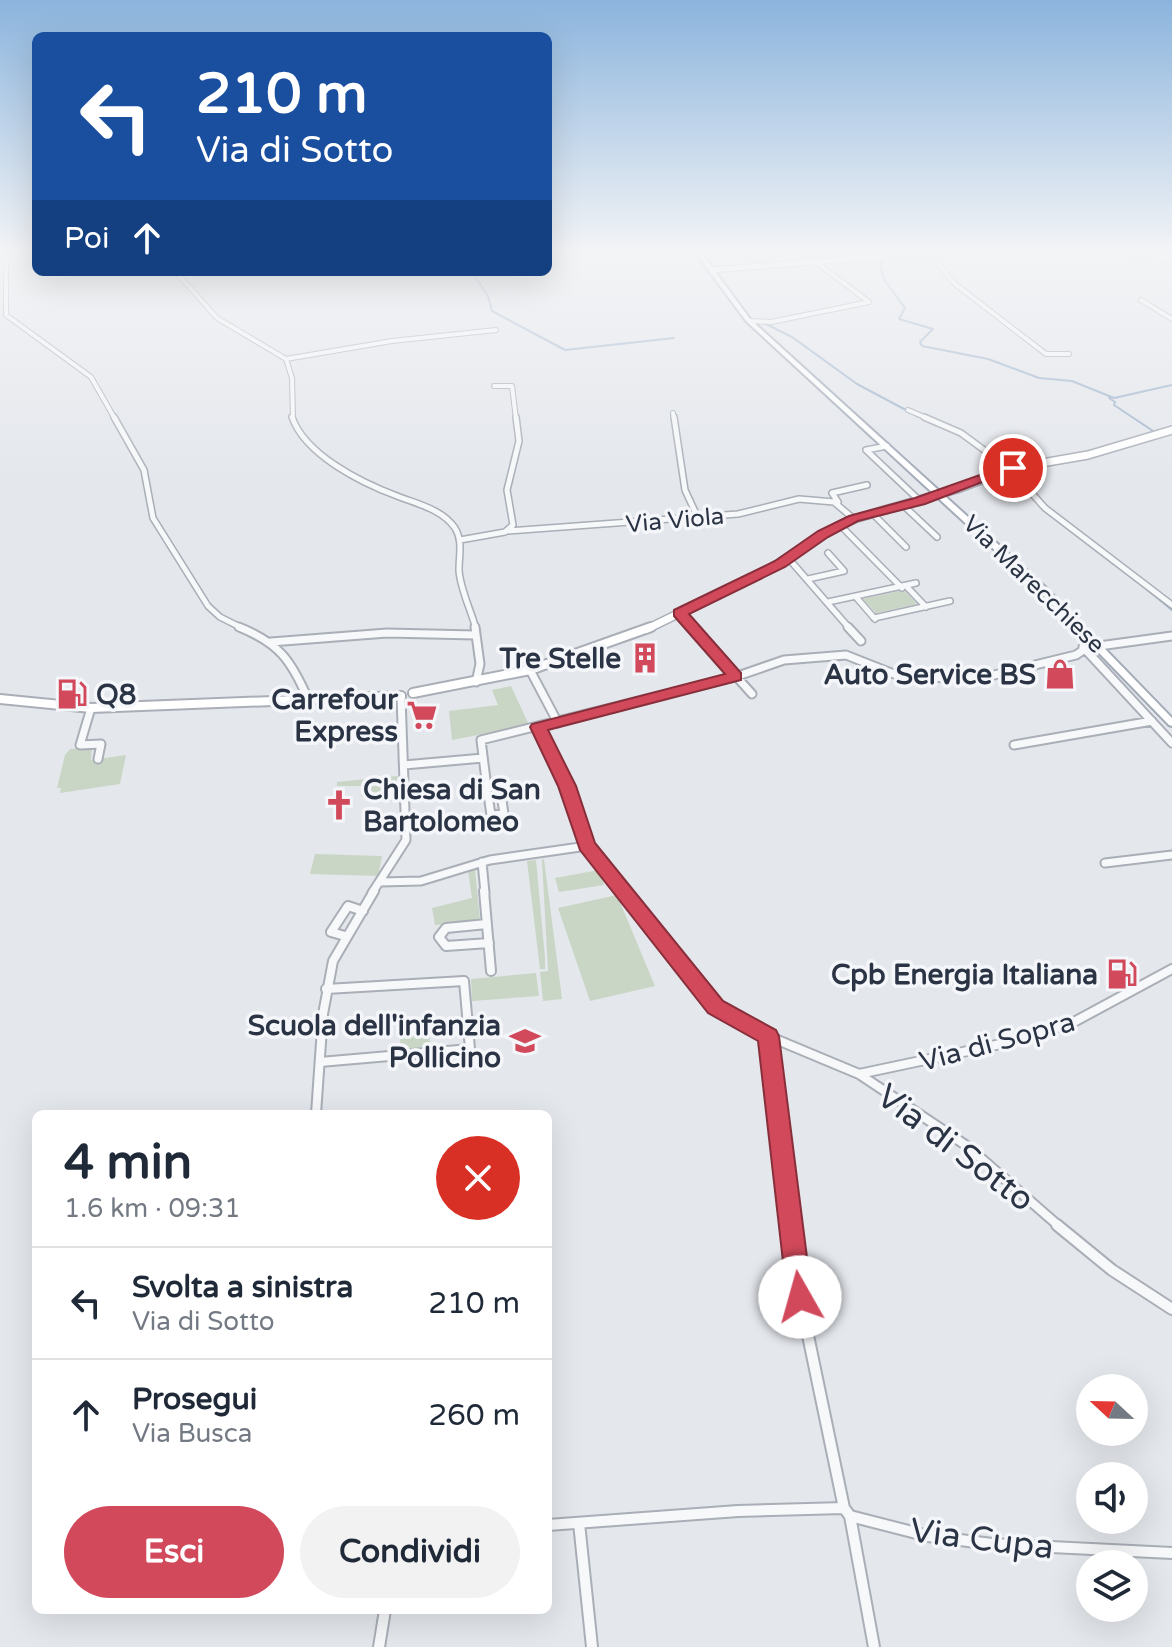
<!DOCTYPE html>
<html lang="it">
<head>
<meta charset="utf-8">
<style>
  body { margin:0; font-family:"Varela Round",sans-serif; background:#f2f2f3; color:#1f2937; height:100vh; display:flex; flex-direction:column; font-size:30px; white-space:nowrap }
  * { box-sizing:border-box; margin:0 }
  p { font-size:26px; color:#747a83 }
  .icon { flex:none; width:44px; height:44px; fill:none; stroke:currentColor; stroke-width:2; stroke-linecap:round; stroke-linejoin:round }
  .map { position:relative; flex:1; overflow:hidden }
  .side { position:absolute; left:32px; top:1110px; width:520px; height:504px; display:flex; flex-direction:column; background:#fff; border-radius:12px; box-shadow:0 8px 32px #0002 }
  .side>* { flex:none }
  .banner { position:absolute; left:32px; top:32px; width:520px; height:244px; border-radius:12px; box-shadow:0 8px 32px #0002; background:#1a4fa0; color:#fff; overflow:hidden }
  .needle { width:52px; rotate:292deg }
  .tools { position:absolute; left:1076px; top:1374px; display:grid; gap:16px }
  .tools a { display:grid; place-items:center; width:72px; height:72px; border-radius:50%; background:#fff; box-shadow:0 8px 32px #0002; font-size:40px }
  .pin { position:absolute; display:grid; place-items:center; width:68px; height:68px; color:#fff; margin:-34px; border:4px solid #fff; border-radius:50%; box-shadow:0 2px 8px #0007 }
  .me { position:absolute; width:88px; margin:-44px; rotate:353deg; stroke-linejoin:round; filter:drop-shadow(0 0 6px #0008) }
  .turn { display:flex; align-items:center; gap:28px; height:168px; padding:0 32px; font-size:36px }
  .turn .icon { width:104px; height:104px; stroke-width:2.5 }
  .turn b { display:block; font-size:56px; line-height:68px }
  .then { display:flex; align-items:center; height:76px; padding:0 32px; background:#0003; gap:16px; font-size:30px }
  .round { display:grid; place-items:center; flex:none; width:84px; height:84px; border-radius:42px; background:#f2f2f3 }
  .summary { display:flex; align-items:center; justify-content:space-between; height:136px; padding:0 32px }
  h1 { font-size:48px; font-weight:700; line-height:60px }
  .button { display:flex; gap:16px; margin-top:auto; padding:16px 32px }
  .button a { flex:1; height:92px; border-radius:48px; background:#d1495b; color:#fff; font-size:32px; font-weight:700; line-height:92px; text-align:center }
  .button a+a { background:#f2f2f3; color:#1f2937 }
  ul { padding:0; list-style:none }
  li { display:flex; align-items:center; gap:24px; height:112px; padding:0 32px; border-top:2px solid #e0e1e3 }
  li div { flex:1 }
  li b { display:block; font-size:30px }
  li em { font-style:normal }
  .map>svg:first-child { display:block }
  .green { fill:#c9d6c5 }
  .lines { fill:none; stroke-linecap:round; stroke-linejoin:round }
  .stream { stroke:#9fb4cc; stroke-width:2 }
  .street-far4-casing { stroke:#a9aeb7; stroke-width:6 }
  .street-far3-casing { stroke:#a9aeb7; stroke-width:8 }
  .street-far2-casing { stroke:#a9aeb7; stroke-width:11 }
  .street-far1-casing { stroke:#a9aeb7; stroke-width:12 }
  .street-casing { stroke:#a9aeb7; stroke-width:14 }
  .secondary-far2-casing { stroke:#a9aeb7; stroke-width:7 }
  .secondary-far1-casing { stroke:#a9aeb7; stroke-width:10 }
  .secondary-casing { stroke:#a9aeb7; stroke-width:12 }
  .primary-casing { stroke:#a3abb8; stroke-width:4 }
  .street-far4 { stroke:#f7f8fa; stroke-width:4 }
  .street-far3 { stroke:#f7f8fa; stroke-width:5 }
  .street-far2 { stroke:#f7f8fa; stroke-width:7 }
  .street-far1 { stroke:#f7f8fa; stroke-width:8 }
  .street { stroke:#f7f8fa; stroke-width:10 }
  .secondary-far2 { stroke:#fff; stroke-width:5 }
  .secondary-far1 { stroke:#fff; stroke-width:7 }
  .secondary { stroke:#fff; stroke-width:8 }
  .primary { fill:#fff; fill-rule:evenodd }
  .route { fill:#d1495b; stroke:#882f3b; stroke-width:2 }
  .labels { text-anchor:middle; stroke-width:7; stroke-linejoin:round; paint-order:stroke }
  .far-street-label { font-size:24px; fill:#2b3445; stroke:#f4f6f9 }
  .poi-label { font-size:28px; font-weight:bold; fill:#2b3445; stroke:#f4f6f9; text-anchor:end }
  .street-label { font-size:28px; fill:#2b3445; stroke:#f4f6f9 }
  .near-street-label { font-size:34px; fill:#2b3445; stroke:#f4f6f9 }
</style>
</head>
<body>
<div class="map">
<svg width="1172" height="1647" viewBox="0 0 1172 1647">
  <rect width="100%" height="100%" fill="#e4e7ec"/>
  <path class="green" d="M904,590L917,604L876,613L863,599Z
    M511,686L529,725L452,740L449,711L498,705L492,690Z
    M92,747L91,760L126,755L120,784L60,793L61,788H57L65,755L70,749Z
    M397,776L398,801L368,800L361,796L363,786H337V782Z
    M315,854L382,856L378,876L310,874Z
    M544,859L562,999L543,1001L540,972L548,971L542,860Z
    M536,860L545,958V969H540L527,861Z
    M475,869L480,921L435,925L432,908L472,898L468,870Z
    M599,870L604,885L559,892L555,878Z
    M617,895L655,986L590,1001L558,908Z
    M536,973L539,996L472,1001L471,979Z
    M429,1021L430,1047L400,1049L401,1024Z"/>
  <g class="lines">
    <path class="stream" d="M1154,252L1172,255
      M883,259L880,266L885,281L905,308L899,319L933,329L920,342L922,346L988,359L1039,378L1072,381L1114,398L1172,385
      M472,272L488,296L492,311L565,350L674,338
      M764,323L792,337L857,384L919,417
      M1109,398L1115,402L1114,405L1153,431
      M958,434L985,454
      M1010,472L1037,502
      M1060,522L1105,557
      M1133,578L1172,610"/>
    <g class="street-far4-casing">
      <path id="street-far4" d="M929,253L955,284L1046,354H1069
        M6,258V315L91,377L115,419
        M0,260L23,252
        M817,263L869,302
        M176,272L217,318L286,359L292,378L293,419
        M1141,300L1172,319
        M749,321L771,322L869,302
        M286,359L392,341L496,330
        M494,386H512L516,419
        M908,410L929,419
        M673,413L674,419"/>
    </g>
    <g class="street-far3-casing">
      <path id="street-far3" d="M114,417L144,470L153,518L208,606L220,617L244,629
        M292,417C305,455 362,483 397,496C417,504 442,509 455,528C463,541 459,555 459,570C460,589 471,610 476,629
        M674,417L685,490L698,518
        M924,417L961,433L1010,469L1045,508L1172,605
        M887,446L866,450L920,501
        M838,502L832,493L867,485
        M903,505L937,537
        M872,513L906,547
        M840,525L902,588
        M508,531L738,514L799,499L834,502L854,519
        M460,540L505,532L513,525L507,490L519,441L516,417
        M789,559L850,629
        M808,579L844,571L828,553
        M907,587L926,607
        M856,597L875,619
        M828,602L916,583
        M680,613L694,629
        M874,618L950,601"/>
    </g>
    <g class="street-far2-casing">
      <path id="street-far2" d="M239,627C279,643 291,660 308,699
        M475,627L480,664L476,682
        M692,627L752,694
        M848,627L861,641
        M271,642L387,633L475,635
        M1099,646L1172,636
        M1083,647L1172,743
        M530,670L558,723
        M91,708L80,745L101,744L98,759
        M538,727L567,786L587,846L625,893
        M1014,745L1152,721
        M404,765L483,758
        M500,787L504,814L491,815L487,788Z
        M487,788L481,740L735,677L784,660L846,655L899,676L978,679L1076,655L1095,642
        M482,862L485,893
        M1105,863L1172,855
        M381,882L421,881L490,860L587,846
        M372,893L406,840L401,696"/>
    </g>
    <g class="street-far1-casing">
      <path id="street-far1" d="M484,891L491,971
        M623,891L716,1007L768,1036L859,1074L967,1146L1060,1227
        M487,924L446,928L439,937L446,946L489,943
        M345,936L331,932L348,906L363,911
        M768,1036L791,1227
        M320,1062L470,1049L464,981L326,989
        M859,1074L1010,1042L1072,1023L1172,969
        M316,1114L323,1014L333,961L374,891"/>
    </g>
    <g class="street-casing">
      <path id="street" d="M791,1225L800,1297L844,1508
        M1057,1225L1112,1270L1172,1309
        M844,1508L850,1516L928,1536L992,1544L1172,1553
        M850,1516L874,1647
        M579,1523L592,1647
        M548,1525L738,1511L844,1508
        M379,1647L385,1610"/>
    </g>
    <g class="secondary-far2-casing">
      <path id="secondary-far2" d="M1127,252L1172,259
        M711,270L937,252"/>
    </g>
    <g class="secondary-far1-casing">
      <path id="secondary-far1" d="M647,629L770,569L823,534L854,519L957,489L1013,468L1088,455L1172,430"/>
    </g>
    <g class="secondary-casing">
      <path id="secondary" d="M413,693L530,670L651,627
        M0,699L91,708L401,696"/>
    </g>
    <g class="primary-casing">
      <path id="primary" d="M695,252H701L750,319L1044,586L1172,718V726L1169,725L1038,590L746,321Z"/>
    </g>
    <use href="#street-far4" class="street-far4"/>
    <use href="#street-far3" class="street-far3"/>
    <use href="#street-far2" class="street-far2"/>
    <use href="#street-far1" class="street-far1"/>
    <use href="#street" class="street"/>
    <use href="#secondary-far2" class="secondary-far2"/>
    <use href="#secondary-far1" class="secondary-far1"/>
    <use href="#secondary" class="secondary"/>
    <use href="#primary" class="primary"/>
  </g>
  <linearGradient id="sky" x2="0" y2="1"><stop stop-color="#8bb4dd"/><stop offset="0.52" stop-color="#f3f4f6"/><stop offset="1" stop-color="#f3f4f6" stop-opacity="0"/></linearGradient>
  <rect width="1172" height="483" fill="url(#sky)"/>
  <path class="route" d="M1008,465L1019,468L925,504L858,521L828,537L785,567L689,614L741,673V680L548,730L576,786L595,843L723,1001L776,1030L779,1036L812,1297L809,1306L800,1309L791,1306L787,1297L758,1041L708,1013L580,850L558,786L530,727L532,724L725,674L674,616V610L775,561L818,531L849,516L915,498Z"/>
  <defs>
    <g id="building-bare" transform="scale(2.4)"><path d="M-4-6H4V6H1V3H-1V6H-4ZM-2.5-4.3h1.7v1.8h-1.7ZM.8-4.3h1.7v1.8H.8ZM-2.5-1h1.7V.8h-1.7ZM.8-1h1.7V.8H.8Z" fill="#d1495b" stroke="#f4f6f9" stroke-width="2.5" paint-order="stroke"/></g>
    <g id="shop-bare" transform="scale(2.4)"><path d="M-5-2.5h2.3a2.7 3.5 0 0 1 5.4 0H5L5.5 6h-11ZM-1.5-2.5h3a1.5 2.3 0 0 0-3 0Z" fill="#d1495b" stroke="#f4f6f9" stroke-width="2.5" paint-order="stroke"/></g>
    <g id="fuel-bare" transform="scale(2.4)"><path d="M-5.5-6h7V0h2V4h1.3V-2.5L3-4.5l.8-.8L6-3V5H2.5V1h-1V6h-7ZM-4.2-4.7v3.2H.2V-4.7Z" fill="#d1495b" stroke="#f4f6f9" stroke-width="2.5" paint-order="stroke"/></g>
    <g id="supermarket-bare" transform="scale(2.4)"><path d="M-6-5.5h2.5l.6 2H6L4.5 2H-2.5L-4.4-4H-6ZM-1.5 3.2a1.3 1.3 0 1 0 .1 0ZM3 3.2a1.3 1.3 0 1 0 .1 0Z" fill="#d1495b" stroke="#f4f6f9" stroke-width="2.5" paint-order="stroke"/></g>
    <g id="church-bare" transform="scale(2.4)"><path d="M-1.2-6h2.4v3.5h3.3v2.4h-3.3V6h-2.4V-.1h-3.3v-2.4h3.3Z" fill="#d1495b" stroke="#f4f6f9" stroke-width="2.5" paint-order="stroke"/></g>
    <g id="school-bare" transform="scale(2.4)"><path d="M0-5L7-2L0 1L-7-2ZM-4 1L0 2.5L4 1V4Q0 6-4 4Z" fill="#d1495b" stroke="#f4f6f9" stroke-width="2.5" paint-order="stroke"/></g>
  </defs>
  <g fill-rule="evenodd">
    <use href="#building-bare" x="645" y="658"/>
    <use href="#shop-bare" x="1060" y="674"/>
    <use href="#fuel-bare" x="72" y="694"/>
    <use href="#supermarket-bare" x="422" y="715"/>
    <use href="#church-bare" x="339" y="805"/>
    <use href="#fuel-bare" x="1122" y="974"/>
    <use href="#school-bare" x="525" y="1041"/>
  </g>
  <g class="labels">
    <g class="far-street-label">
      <text transform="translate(675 520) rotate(-5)" y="8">Via Viola</text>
      <text transform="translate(1034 584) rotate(44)" y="8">Via Marecchiese</text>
    </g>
    <g class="poi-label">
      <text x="621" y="668">Tre Stelle</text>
      <text x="1036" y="684">Auto Service BS</text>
      <text x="96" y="704" text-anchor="start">Q8</text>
      <text x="398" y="709">Carrefour<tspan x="398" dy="32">Express</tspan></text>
      <text x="363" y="799" text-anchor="start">Chiesa di San<tspan x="363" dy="32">Bartolomeo</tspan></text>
      <text x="1098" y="984">Cpb Energia Italiana</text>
      <text x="501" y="1035">Scuola dell'infanzia<tspan x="501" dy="32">Pollicino</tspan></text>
    </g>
    <g class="street-label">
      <text transform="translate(997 1041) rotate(-15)" y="10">Via di Sopra</text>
    </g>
    <g class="near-street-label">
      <text transform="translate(956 1147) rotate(37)" y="12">Via di Sotto</text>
      <text transform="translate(982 1538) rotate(7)" y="12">Via Cupa</text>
    </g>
  </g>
</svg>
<div class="tools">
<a><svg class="needle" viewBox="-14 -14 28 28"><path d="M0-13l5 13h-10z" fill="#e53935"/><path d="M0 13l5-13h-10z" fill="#747a83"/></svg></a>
<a><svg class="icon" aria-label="sound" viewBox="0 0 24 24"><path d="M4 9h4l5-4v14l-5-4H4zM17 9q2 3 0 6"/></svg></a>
<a><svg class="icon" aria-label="layers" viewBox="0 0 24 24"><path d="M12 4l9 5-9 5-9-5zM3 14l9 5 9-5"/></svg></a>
</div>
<div class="pin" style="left:1013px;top:468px;background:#d93025"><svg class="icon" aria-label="arrive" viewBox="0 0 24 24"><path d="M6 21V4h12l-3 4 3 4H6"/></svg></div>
<svg class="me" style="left:800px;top:1297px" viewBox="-20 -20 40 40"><circle r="19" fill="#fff"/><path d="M0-13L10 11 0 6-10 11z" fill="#d1495b"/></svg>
<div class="banner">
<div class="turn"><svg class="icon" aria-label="left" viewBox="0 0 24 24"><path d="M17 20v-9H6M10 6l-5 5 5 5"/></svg><div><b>210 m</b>Via di Sotto</div></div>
<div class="then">Poi<svg class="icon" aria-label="ahead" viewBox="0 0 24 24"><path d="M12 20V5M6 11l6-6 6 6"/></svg></div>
</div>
<section class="side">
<div class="summary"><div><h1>4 min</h1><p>1.6 km · 09:31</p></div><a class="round" style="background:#d93025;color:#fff"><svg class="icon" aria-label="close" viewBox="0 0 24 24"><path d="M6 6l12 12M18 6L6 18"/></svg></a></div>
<ul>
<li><svg class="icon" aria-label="left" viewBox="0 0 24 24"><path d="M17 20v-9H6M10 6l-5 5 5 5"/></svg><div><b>Svolta a sinistra</b><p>Via di Sotto</p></div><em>210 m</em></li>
<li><svg class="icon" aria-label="ahead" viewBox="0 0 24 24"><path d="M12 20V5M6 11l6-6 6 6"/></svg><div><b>Prosegui</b><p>Via Busca</p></div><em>260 m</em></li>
</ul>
<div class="button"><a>Esci</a><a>Condividi</a></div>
</section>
</div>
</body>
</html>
